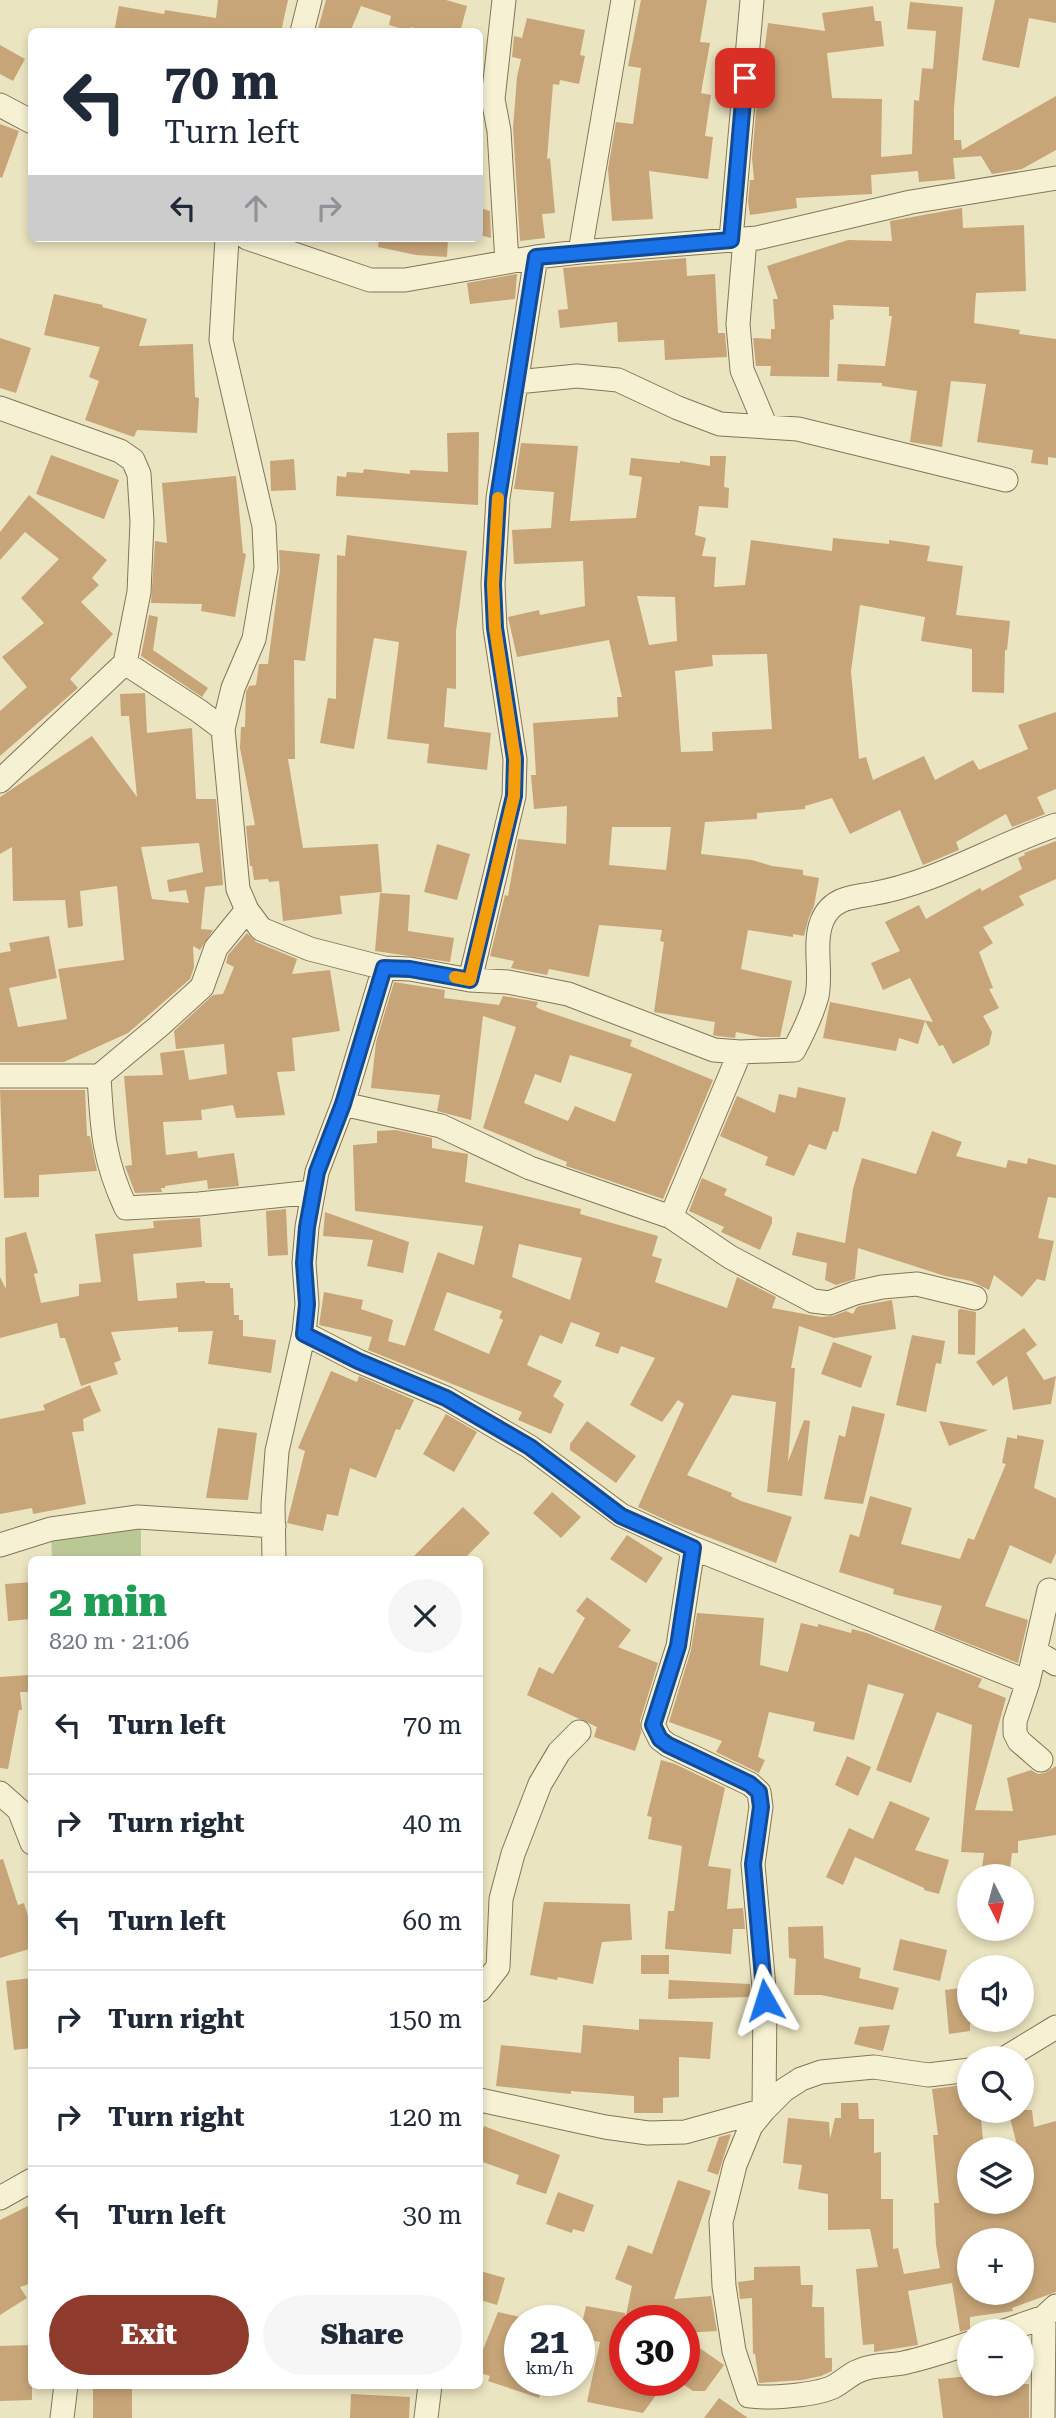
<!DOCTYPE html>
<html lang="en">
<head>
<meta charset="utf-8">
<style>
  body { margin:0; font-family:"Roboto Serif",serif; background:#f6f6f7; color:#1f2937; height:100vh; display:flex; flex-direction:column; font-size:26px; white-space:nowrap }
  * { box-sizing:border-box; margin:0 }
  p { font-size:23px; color:#747a83 }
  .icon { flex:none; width:38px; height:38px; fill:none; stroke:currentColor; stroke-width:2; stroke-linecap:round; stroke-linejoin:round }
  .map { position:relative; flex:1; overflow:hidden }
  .sheet { position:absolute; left:28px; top:1556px; width:455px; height:833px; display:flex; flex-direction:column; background:#fff; border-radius:10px; box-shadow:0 4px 10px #0003 }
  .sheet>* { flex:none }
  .top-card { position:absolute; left:28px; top:28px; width:455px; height:214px; border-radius:10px; box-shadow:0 4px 10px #0003; background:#fff; color:#1f2937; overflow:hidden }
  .needle { width:46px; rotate:174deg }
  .controls { position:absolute; left:957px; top:1864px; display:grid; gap:14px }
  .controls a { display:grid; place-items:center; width:77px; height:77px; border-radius:50%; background:#fff; box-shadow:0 4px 10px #0003; font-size:35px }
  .speed { position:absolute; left:504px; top:2305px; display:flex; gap:14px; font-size:35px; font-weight:700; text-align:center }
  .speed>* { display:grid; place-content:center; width:91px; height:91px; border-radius:50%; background:#fff; box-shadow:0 4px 10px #0003; line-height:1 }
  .speed small { font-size:18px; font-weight:400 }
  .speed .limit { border:10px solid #d22; background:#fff; color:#111 }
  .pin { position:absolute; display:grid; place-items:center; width:60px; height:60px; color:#fff; margin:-30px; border-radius:14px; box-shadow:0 4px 10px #0006 }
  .me { position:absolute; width:77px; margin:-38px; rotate:354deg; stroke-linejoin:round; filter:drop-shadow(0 0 5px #0008) }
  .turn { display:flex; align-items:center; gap:24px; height:147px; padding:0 21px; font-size:32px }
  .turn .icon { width:91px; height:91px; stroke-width:2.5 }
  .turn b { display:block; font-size:49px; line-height:60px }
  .lanes { display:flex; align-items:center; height:66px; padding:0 21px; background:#0003; justify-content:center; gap:35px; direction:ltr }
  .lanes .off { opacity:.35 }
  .round { display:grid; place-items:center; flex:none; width:74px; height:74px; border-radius:37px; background:#f6f6f7 }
  .summary { display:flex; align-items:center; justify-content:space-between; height:119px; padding:0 21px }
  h1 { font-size:42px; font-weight:800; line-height:52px; color:#1e9e55 }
  .cta { display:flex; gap:14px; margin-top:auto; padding:14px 21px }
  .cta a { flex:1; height:80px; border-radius:42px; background:#8e3b2d; color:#fff; font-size:28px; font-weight:800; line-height:80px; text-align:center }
  .cta a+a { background:#f6f6f7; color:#1f2937 }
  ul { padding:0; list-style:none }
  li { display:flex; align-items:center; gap:21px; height:98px; padding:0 21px; border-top:2px solid #e0e1e3 }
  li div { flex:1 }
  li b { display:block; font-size:26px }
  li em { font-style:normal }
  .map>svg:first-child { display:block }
  .green { fill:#bac895 }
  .building { fill:#c7a578; fill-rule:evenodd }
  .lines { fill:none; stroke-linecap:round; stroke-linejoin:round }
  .minor-casing { stroke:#837559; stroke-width:25 }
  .minor { stroke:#f6f1d3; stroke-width:23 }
  .route-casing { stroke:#114b97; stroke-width:18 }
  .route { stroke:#1a73e8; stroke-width:12 }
  .slow { stroke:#f59e0b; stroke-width:12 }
</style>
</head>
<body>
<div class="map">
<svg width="1056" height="2418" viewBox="0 0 1056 2418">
  <rect width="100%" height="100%" fill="#ebe4c0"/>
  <path class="green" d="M141,1526V1559H52L51,1535Z"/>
  <path class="building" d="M218,0H288L281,32H114L119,6L164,14L165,10L216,18Z
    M326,0H446L467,6L460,32H427L411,27L410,31L389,25L391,16L361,6L350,32H317Z
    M641,0H707L700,42L710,43L701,93L711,95L705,136L713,137L708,179L649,171L653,219L612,221L608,169L616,122L633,124L641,68L628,66Z
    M995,0H1056V23L1029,18L1019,68L982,60Z
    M910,2L963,7L954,108V140H961L962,150L1056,96V150L1022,169L992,174L981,156L953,158L955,179L919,182L918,171L871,175L872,194L796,198L797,208L750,215L748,202L750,180H754L752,158L756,111L768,23L825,31L822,13L873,6L875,21H881L884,46L827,53L832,98L882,99L881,157L912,154L914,100L919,101L922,68L933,69L936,31L907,29Z
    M527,18L585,30L580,55L585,56L579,84L560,80L559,85L553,84L547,159L550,158L555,213L542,214L545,238L520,241L513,128L517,77L521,59L512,57L514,36L522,38Z
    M0,45L25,59L13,81L0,74Z
    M0,124L19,131L2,178L0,177Z
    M480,208L490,211L491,238L480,235Z
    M962,208L963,228L1024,225L1026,291L976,293L974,323L1020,330L1019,334L1056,339V458L1048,457V465L1031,463L1033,450L977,442L986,384L951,381L942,447L910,442L917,391L882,386V383L837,381L838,364L885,366L892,316H889V307L833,305L834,319L830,320L829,377L770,376L771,366H756L753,338L771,339V329H775L773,299H778L767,266L848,240L892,241L890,221Z
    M379,238H448L447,257L416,255L378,247Z
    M686,258L687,276L715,274L718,333H725L727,357L665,360L664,340L618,342L617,322L560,328L558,310L568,309L563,268Z
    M517,274L515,299L470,304L467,283Z
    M54,294L103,305L102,307L147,319L139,346L193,344L195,397L199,398L197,433L137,430L134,437L85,420L99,381L89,377L100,347L44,335Z
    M0,338L31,348L16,393L0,388Z
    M479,432L478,505L336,496L337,476L346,477L347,472L363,473L364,469L410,474V470L448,472L447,433Z
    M521,443L578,446L570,521L636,518L642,477L629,475L631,458L680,463V461L710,466V456H726L724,487L729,488L728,508L699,506L695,535L706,538L702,556L716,557L714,587L745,585L751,540L832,551L833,538L889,544V540L930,546L927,561L963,566L956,615L1010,621L1007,650H1005L1004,693L972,692V649L921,641L925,617L860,605L851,671L859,759L866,757L873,780L924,756L935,780L973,760L979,770L1028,749L1018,725L1056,712V789L1037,797L1045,814L1012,827L1006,814L956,842L959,850L923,865L900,810L850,834L832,798L805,806V809L757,813V819L705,822L701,854L752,860L772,866L803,870V875L819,878L814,906L809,917L804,936L793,934V937L748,930L741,969L792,981L780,1037H761L736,1032L735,1038L717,1036L713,1035L715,1022L654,1012L664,942L660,941L662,930L599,925L589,977L549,969L547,975L511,968L514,961L490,956L505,895L508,896L518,839L566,844L567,806L534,809L531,775H536L533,723L618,717L617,697H622L609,640L517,657L508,617L539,610L540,615L585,606L583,561L514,564L512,530L551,528L554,492L514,489ZM637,596L675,597L677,641L649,645ZM767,654L772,729L712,732L713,751L681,752L675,671L713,666L712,655ZM612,827H671L666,870L609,865Z
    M51,455L119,480L104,519L36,494Z
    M294,459L296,490L271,491L270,461Z
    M236,476L243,553L246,554L235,617L201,611L202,604L151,603L155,541L167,543L162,483Z
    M29,495L107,560L92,578L99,585L81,602L113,634L70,679L78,688L0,756V711L27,687L2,657L44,623L21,598L59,559L25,532L0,560V532Z
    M347,535L467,551L456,631V689L447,688L444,727L491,733L487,770L427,763L429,744L387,739L399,642L374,638L354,749L320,743L328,698L336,699L337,555L345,556Z
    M279,550L320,554L305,661L294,660L295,759H288L303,848L378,844L382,892L340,896L342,914L283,921L279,881L269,882L268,879L254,880L252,866H250L246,826L255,825L240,748L241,727H245L246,692L249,686L256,685L259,664H268L280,570Z
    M149,615L158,617L153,650L208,688L202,697L141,656Z
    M145,693L147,733L192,728L196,799H216L223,885L205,887L201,929L213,930L200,950L193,946L194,967L190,979L128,1033L64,1062H0V953L11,951L9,943L49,936L57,978L9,988L18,1027L67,1019L58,969L124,960L117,886L80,891L83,926L68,928L65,900L13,901L12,847L0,854V797L92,736L137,797L129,716H121L120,694ZM199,843L203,872L167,880L169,892L186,890L189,903L152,899L141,847Z
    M1056,841V879L1019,896L1024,905L983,927L993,943L979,952L993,988L989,989L999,1008L983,1016L992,1032L989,1045L953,1064L943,1045L939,1046L925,1021L918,1044L899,1038L896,1051L823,1038L830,1002L933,1022L910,978L883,990L871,963L900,951L885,922L919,905L926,919L980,888L982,891L1022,869L1018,858L1025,855L1024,853Z
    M437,844L470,854L457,900L424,892Z
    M380,893L410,895L408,931L454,938L450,962L375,951Z
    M247,933L256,942L297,959L292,974L330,970L340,1031L292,1038L295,1071L277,1072L285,1115L236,1118L233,1105L201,1110L202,1120L163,1122L166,1155L197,1151L198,1158L234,1153L239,1186L208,1189L207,1180L165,1186V1188H161L162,1192L135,1193L125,1166L132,1165L124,1076L163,1075L160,1053L184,1050L189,1080L227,1074L224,1044L176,1049L174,1031L213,995L223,994L234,967L226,963L228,955Z
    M394,982L445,990L444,998L499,1005L503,996L538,1002L536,1007L542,1010L632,1040L630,1046L713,1080L663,1199L566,1166L567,1162L483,1128L516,1027L483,1016L471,1120L437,1111L440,1095L371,1088L376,1042ZM570,1055L632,1074L615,1122L575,1106L568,1121L524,1103L535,1074L561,1083Z
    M798,1087L846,1098L838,1132L833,1131L826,1150L809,1144L794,1176L765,1165L768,1157L720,1136L737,1096L775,1113L779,1094L796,1098Z
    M0,1090H85L87,1136H90L97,1171L39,1175V1197L4,1198Z
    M396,1130L432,1138V1148L468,1154L465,1182L581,1209L580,1214L658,1236L652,1256L662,1259L655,1282L727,1308L737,1277L776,1297L772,1308L821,1317L833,1316L846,1311L853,1314L856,1308L859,1306L892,1300L896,1329L834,1338L799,1326L791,1368H795L788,1462L804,1420L810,1421L802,1496L767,1492L776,1402L732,1395L687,1475L732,1493L731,1496L741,1501L792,1517L776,1563L674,1524L638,1507L684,1404L678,1400L662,1422L630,1405L655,1358L621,1346L618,1354L595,1346L600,1333L571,1322L562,1344L540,1335L527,1365L562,1381L553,1396L564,1404L551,1434L518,1420L522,1412L368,1350L372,1337L319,1325L324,1292L363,1300L361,1309L393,1320L388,1341L405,1346L438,1252L474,1265L483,1226L355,1211L353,1145L377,1143V1131ZM519,1244L582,1258L570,1300L512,1277ZM447,1292L502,1311L499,1318L503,1320L489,1354L434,1330Z
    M932,1131L962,1142L956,1156L1006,1168L1008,1160L1027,1164L1028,1158L1056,1165V1198L1048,1197L1038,1238L1054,1241L1045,1281L1037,1279L1022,1297L994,1275L989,1290L971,1281L945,1276L858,1248L855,1279L836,1285L825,1280L827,1263L792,1255L797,1232L845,1243L853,1189L862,1158L916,1174Z
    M702,1178L727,1189L724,1195L772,1217V1223L760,1250L721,1232L724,1227L689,1211Z
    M286,1209L288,1255L268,1256L266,1211Z
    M325,1212L409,1242L403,1273L367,1266L373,1240L323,1236Z
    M200,1218L202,1247L133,1254L138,1301L177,1298L176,1283L205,1281V1283H230V1288H233L234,1315H239V1320H243V1336L276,1340L271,1373L208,1364L213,1331L178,1332V1327L111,1332L121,1360L114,1363L118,1374L81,1386L65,1338H60L57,1323L0,1338V1277L6,1289L5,1238L26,1232L38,1273L34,1274L41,1303L79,1296V1284L101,1282L95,1234L154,1228L153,1221Z
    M961,1309L976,1312L975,1355L958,1354V1310Z
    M1024,1328L1037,1345L1026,1353L1044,1380L1056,1376L1051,1404L1013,1410L1007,1376L993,1386L976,1362Z
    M912,1335L945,1341L941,1364L936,1363L926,1412L896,1405Z
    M833,1342L872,1356L861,1388L821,1374Z
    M331,1371L357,1382L359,1376L414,1400L400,1430L396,1429L376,1478L350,1468L338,1516L327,1514L323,1531L287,1523L305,1451L298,1448Z
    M90,1385L101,1411L83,1419L84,1431L72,1432L86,1504L33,1514L32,1508L0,1514V1419L45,1410L43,1405Z
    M852,1406L885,1414L863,1504L824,1499L839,1435L845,1437Z
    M446,1414L477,1432L454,1472L423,1454Z
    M587,1421L636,1456L616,1483L570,1450V1444Z
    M939,1421L988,1430L949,1446Z
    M218,1428L257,1433L248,1500L206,1498Z
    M1017,1435L1044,1440L1034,1488L1056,1498V1553L1051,1564L1010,1545L985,1606L1028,1620L1018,1663L934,1630L942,1606L893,1594L894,1589L839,1572L850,1534L859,1537L870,1496L912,1508L901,1544L960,1559L968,1538L974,1540L1006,1464L1002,1463L1007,1437L1017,1439Z
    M552,1492L581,1517L561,1538L533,1513Z
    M463,1507L490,1533L464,1559H411Z
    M627,1535L663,1558L646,1583L610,1559Z
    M32,1582V1619L8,1621L5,1584Z
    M587,1597L631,1630L618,1647L658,1663L640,1721L641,1733L635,1751L594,1737L597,1727L527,1695L539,1667L553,1674L585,1618L576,1611Z
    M697,1613L764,1618L760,1665L788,1672L801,1623L818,1627V1624L851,1633L852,1629L867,1633L982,1679L978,1687L1006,1698L975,1810L1013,1811L1007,1778L1031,1770L1038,1774L1045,1773L1056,1766V1835L1018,1841V1853H1012L1009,1876H981L984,1853L961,1852L972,1725L937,1712L911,1783L876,1770L904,1694L868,1684L854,1740L813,1731L815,1722L769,1712L758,1757L765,1760L759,1773L716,1752L722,1741L669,1722L691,1650Z
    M29,1675L30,1692H20L22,1710H19L8,1769L0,1768V1677Z
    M847,1756L871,1767L858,1796L835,1785Z
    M661,1760L675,1764L725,1788L708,1866L731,1869L727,1909L743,1908L745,1929H733L731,1954L665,1949L668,1911H674L682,1846L648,1839L652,1817L647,1816Z
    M890,1801L930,1818L915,1850L949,1860L939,1894L924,1890V1888L855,1857L843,1885L826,1877L849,1828L873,1839Z
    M3,1859L18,1905L24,1903L32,1929V1948L0,1958V1860Z
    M544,1902L630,1904L632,1940L602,1942L593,1984L558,1977L557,1980L530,1975Z
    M823,1926L824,1958L861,1968L859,1978L899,1988L893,2010L821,1995H794L796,1959L789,1958L788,1927Z
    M900,1939L947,1950L940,1981L893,1970Z
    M641,1955H669V1974H641Z
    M32,1978V2048L14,2050L6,1981Z
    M669,1980L750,1984L751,1997L668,1999Z
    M970,1987V2031L949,2034L945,1990Z
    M639,2019L713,2022L710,2059L679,2057V2097L663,2098V2113H634V2096L571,2091V2094L496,2086L501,2045L581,2053L583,2025L639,2030Z
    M890,2025L883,2051L854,2044L859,2027Z
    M970,2084V2110H980L984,2149H970V2202H1022V2149H1018L1008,2110H1032L1034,2127L1056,2121V2292L1012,2308L1013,2311L970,2317V2329L960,2332L952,2283L908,2291L918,2345L874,2352V2344L863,2345L856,2269L878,2267L870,2229L828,2230V2194L798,2189L802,2165L783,2163L788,2118L829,2122L830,2139L835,2118H841V2103H858L859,2119H874V2153L881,2152V2199H893V2249L898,2248L904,2274L940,2268L936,2245L934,2203H939L933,2135H938L932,2089ZM970,2240H1022V2292H970Z
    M484,2126L560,2155L546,2194L516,2184L519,2175L480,2161V2140Z
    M731,2134L718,2175L707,2171L719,2137Z
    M678,2180L711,2191L674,2299L711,2296L717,2331L684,2333V2320H625L632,2286L615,2279L628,2245L652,2254Z
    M558,2192L594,2205L584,2232L573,2229L572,2233L546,2224Z
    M32,2204V2283L20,2287L27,2298L0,2315V2220Z
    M800,2266L801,2285H813L812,2307H824L825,2358H832V2371L821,2376L802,2380L759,2383L755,2354H753L752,2298L740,2299L738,2282L754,2280V2267Z
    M480,2271L505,2278L497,2305L480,2300Z
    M586,2306L625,2313V2380H667L643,2413L587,2402L600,2342L585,2339L588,2325L582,2324Z
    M498,2312L520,2317V2380H545L539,2398L488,2381L490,2376L480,2373V2357Z
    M684,2337L724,2365L705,2391H693L684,2385Z
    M32,2345V2400L0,2401V2346Z
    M970,2376V2384H1029V2418H943L938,2379Z
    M93,2385H132V2418H93Z
    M351,2394L410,2397L409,2418H350Z
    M719,2398L748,2418H704Z"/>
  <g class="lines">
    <g class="minor-casing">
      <path id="minor" d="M504,0L493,99L499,131L507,262
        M302,32L310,0
        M0,105L32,122
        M227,238L221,340L264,526L266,568L254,639L233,688L223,729L238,889L247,910L261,929L310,949L384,968L410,969L470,980L508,982L568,994L714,1050L740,1052L794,1050C803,1033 812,1015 817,996C822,972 813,944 822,921C831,899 850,897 871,894C936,883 994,846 1056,825
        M247,238L370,280H405L536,257L580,252L757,238L911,202L1056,178
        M731,239L752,0
        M745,239L738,324L742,370L766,427
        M580,252L623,0
        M517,382L577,376L618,380L678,408L720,424L798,429L1006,480
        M0,408L120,451L133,460L139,474L142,522L139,592L125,663L0,781
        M125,663L199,711L223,729
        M470,980L514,796L515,759L495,628L493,584L498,498L536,257
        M0,1076H99C102,1128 103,1159 126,1208L199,1204L313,1192
        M99,1076L158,1027L202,987L216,948L247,910
        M343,1104L441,1126L530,1168L671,1217L740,1052
        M671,1217L730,1257L813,1301L829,1303L855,1293L882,1287L917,1284L975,1298
        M304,1333L358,1361L446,1398L530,1447L621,1515L693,1548L1028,1682
        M0,1545L51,1529L138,1517L274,1526
        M693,1548L678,1646L653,1725L660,1739L668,1745L750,1784L759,1792L761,1807L753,1864L765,1999L764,2110L751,2126L735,2165L721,2222L724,2286L734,2351L749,2396C769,2399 816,2395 833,2387C848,2379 851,2371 871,2367C881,2365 892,2365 903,2363C926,2358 947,2351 970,2343
        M274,1559L273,1505L277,1451L304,1333L307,1304L304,1263L307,1227L317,1172L343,1104L384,968
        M1035,1651L1056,1664
        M1041,1760L1019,1741L1015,1733V1721L1028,1682L1049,1590
        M0,1793L19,1810L32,1843
        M480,1990L498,1967L501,1899L513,1854L540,1784L559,1752L579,1732
        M1005,2058L1056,2027
        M480,2100L605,2127L648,2133L685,2132L764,2110L784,2090L801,2079L821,2072L874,2067L928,2075L970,2070
        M0,2198L32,2180
        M1004,2331L1044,2317
        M62,2418L66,2385
        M426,2418L430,2385
        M1043,2418L1044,2317L1056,2306"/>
    </g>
    <use href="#minor" class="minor"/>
  </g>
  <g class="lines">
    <g class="route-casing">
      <path id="route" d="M745,78L731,240L536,257L498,498L493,584L495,628L515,759L514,796L470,980L410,969L384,968L343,1104L317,1172L307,1227L304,1263L307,1304L304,1334L358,1361L446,1398L530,1447L621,1516L693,1548L678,1646L653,1725L660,1739L668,1745L750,1784L759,1792L761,1807L753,1864L765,2000"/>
    </g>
    <use href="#route" class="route"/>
    <path class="slow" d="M455,977L470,980L514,796L515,759L495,628L493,584L498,498"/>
  </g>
</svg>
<div class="controls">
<a><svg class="needle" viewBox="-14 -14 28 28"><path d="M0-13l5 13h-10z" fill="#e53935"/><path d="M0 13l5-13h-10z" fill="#747a83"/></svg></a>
<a><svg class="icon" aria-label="sound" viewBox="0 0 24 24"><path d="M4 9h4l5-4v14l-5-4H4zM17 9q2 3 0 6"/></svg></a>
<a><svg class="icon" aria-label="search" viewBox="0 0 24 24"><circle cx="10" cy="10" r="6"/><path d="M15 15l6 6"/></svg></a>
<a><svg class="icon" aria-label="layers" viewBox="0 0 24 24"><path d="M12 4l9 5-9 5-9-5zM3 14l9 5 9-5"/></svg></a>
<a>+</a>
<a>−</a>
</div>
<div class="speed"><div>21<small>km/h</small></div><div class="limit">30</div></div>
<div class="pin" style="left:745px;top:78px;background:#d93025"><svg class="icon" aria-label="arrive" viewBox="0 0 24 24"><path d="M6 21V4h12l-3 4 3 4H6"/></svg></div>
<svg class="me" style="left:765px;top:2000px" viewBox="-20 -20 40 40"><path d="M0-17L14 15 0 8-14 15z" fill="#1a73e8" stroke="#fff" stroke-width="4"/></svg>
<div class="top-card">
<div class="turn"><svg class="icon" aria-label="left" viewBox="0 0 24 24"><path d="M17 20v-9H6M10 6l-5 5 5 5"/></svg><div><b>70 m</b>Turn left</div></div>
<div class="lanes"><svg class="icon" aria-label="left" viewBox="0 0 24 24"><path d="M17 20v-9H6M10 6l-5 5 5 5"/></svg><svg class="icon off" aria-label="ahead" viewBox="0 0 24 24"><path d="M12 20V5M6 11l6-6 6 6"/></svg><svg class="icon off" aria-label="right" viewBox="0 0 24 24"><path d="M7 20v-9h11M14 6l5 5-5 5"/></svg></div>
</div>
<section class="sheet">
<div class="summary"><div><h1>2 min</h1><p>820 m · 21:06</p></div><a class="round"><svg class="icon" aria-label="close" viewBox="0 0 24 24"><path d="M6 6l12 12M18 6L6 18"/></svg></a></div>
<ul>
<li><svg class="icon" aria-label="left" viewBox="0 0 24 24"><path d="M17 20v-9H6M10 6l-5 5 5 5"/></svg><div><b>Turn left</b></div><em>70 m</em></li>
<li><svg class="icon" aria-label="right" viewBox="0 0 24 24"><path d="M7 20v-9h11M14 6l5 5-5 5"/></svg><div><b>Turn right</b></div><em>40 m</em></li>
<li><svg class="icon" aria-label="left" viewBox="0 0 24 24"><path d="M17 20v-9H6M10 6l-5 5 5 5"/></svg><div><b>Turn left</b></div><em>60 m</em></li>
<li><svg class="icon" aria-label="right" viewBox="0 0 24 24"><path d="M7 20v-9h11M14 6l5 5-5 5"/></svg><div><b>Turn right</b></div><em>150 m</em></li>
<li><svg class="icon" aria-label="right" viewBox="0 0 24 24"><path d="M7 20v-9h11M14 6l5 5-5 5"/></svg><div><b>Turn right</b></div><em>120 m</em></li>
<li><svg class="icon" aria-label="left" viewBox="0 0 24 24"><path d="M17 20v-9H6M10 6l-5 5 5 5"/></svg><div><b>Turn left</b></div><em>30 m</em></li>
</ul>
<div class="cta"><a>Exit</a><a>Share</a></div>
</section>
</div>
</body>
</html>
